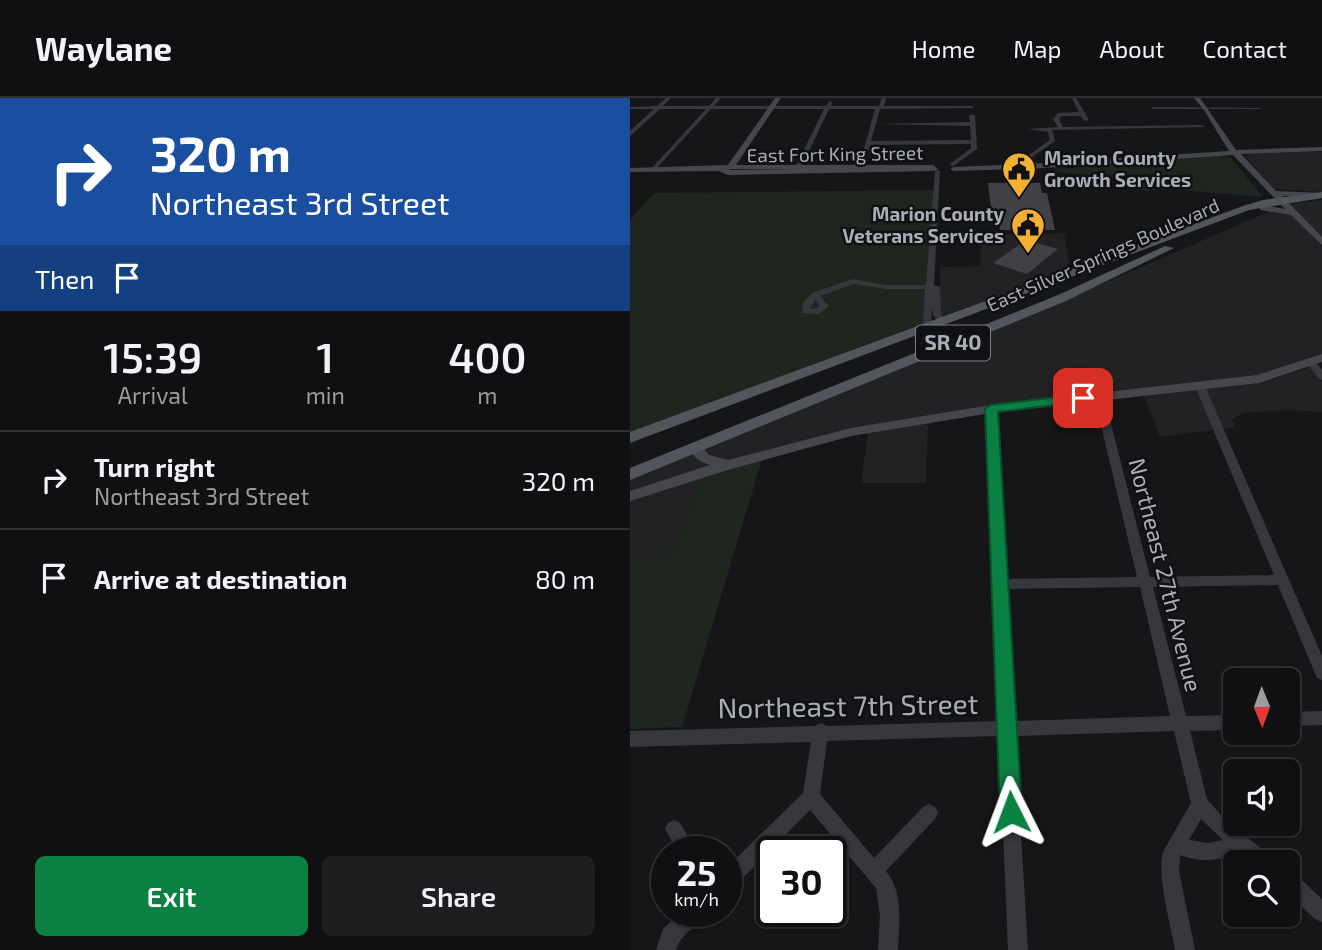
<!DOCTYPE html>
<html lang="en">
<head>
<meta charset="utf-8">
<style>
  body { margin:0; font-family:"Exo 2",sans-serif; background:#1e1e20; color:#f1f3f6; height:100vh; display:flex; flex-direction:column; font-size:26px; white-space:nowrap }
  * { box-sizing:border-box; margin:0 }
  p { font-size:23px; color:#9c9d9f }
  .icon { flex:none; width:38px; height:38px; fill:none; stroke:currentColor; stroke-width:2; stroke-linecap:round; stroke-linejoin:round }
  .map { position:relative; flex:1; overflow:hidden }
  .sheet { display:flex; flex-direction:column; background:#101012; width:630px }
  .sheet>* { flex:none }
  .hud { background:#1a4fa0; color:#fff; overflow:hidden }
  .needle { width:46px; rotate:179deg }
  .controls { position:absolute; left:593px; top:570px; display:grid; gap:14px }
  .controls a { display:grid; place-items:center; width:77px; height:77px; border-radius:10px; background:#101012; box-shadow:0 2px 5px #0004,0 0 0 2px #303032; font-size:35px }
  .speed { position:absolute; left:21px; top:738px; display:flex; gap:14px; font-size:35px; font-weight:700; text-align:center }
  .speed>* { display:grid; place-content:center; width:91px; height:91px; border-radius:50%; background:#101012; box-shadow:0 2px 5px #0004,0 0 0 2px #303032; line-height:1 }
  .speed small { font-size:18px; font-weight:400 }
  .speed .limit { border:4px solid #111; border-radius:10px; background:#fff; color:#111 }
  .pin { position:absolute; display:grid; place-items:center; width:60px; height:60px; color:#fff; margin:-30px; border-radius:14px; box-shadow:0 4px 10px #0006 }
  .me { position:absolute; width:77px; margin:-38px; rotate:357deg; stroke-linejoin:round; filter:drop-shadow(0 0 5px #0008) }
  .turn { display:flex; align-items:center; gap:24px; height:147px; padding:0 35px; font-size:32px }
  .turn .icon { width:91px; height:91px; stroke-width:2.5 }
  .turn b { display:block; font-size:49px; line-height:60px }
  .then { display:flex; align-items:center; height:66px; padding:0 35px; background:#0003; gap:14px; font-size:26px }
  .eta { display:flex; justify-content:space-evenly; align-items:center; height:119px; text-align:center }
  .eta b { font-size:42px; font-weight:600; line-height:49px }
  .action { display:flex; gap:14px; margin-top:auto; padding:14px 35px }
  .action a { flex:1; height:80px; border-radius:10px; background:#0b8043; color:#fff; font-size:28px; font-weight:600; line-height:80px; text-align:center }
  .action a+a { background:#1e1e20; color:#f1f3f6 }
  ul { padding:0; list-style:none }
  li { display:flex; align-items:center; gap:21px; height:98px; padding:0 35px; border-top:2px solid #303032 }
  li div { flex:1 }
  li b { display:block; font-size:26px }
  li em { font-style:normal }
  header { display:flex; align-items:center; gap:42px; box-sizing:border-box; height:98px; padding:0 35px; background:#101012; border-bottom:2px solid #303032 }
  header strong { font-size:33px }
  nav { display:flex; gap:38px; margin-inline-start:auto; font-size:24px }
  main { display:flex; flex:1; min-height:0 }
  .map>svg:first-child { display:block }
  .built { fill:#222225 }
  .green { fill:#1e261f }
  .building { fill:#404145 }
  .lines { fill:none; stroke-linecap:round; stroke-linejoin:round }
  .street { fill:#37383d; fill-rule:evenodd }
  .secondary { fill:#45474d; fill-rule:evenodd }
  .primary { fill:#53555c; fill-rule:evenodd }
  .route { fill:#0b8043; stroke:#07532c; stroke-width:2 }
  .labels { text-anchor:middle; stroke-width:5; stroke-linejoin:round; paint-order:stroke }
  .far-street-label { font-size:19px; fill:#a8adb8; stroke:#111113 }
  .far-poi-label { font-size:19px; font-weight:bold; fill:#a8adb8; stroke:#111113; text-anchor:start }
  .shield { fill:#111113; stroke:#7b7e86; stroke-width:2 }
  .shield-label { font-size:21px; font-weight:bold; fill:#a8adb8 }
  .street-label { font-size:23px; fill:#a8adb8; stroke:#111113 }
  .near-street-label { font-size:28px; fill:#a8adb8; stroke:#111113 }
</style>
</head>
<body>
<header>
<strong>Waylane</strong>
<nav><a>Home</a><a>Map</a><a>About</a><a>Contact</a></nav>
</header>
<main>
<section class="sheet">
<div class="hud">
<div class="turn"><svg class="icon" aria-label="right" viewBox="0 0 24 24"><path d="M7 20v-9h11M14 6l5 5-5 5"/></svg><div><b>320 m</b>Northeast 3rd Street</div></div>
<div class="then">Then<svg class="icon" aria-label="arrive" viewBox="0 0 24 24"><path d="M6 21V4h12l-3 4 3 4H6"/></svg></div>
</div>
<div class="eta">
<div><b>15:39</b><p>Arrival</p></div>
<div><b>1</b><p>min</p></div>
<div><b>400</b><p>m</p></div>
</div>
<ul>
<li><svg class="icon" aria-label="right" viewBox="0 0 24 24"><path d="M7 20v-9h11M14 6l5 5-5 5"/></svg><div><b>Turn right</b><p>Northeast 3rd Street</p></div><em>320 m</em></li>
<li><svg class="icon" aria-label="arrive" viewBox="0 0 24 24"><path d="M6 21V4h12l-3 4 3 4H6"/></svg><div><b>Arrive at destination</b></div><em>80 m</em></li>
</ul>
<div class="action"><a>Exit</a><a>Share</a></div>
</section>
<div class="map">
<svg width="692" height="852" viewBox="0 0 692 852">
  <rect width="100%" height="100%" fill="#161618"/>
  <path class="built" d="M692,54V94L644,91L615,58L619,55Z
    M692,102V141L658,106Z
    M645,111L663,116L692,148V256L627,279L364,307L98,363L78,358L72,350L463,190Z
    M434,135L440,172L312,219L310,217V169L351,168V137Z
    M681,269L692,284V314L658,312L613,315L602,322L605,330L592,331L574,290L632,284Z
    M567,291L584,332L530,339L513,296Z
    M298,324L296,385H231L238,334Z
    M63,353L69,363L81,369L0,394V379Z
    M73,378L39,459H0V401Z"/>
  <path class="green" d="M591,57L601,60L633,99L539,91L515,93L488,80L425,74L424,71Z
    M304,92L294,225L0,335V122L24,95Z
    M132,361L52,629L0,631V459H39L73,378Z"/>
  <path class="building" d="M358,85H410L412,95H417L425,132H370V128H363Z
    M396,142L428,151L397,176L363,165Z"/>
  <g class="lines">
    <path class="street" d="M36,0H41L33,8H79L86,0H91L84,8H196L200,3L202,4L201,8H249L252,0H256L254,8H342L344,10L250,11L241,43L341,42L340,28L247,26L340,24L339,18L342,16L345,18L347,51L322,69L320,66L341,50V46L240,47L233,72L228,73L245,11H199L171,70L168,72L165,70L194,11H81L23,74L21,71L76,11H30L0,38V33L24,11H0V9L27,8Z
      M442,0H446L459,22L454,23L451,18H431L429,21L433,29L572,27L575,29L422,32L425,43L402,59L410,70L405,71L396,59L420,42L418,34L398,31L428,29L423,21L428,15L449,14Z
      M523,9L630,10L632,11H521Z
      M305,72L310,73L304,187L310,189L311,217L316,223L315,225H309L303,217L302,209L301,229L297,232L293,229L295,191H255L224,186L190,198L199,208L189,216L172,215L173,205L182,195L223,181L255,187H296ZM185,202L190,208L184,211H180Z
      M682,262L685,263L692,272V282L689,281L677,265Z
      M570,285L575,288L692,558V582L687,580L648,487L523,489L556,618L606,617V632L560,633L577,701L595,722L642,759L645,765H621L608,754C588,763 571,765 550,757L549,773L565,852H545C541,828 525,772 534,752L561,705L544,633L385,638L398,852H378L369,638L197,643L190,696L244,760L293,709L299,706L305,709L308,715L305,721L256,773C274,795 269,826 268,852H248L250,817L246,790L180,712L103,790L96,792V770L173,695L181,644L0,649V633L185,628L191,625L197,628L369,623L356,311L357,309H365L366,311L376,481L507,479L464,298L469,295L474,298L520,479L644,477L565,288ZM510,489L540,618L384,623L377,491ZM571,721L593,742L578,745L559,742Z
      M692,613V627L658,628V614Z
      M44,722L50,725L68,754H49L35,731L38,725Z
      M658,774L665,776L692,801V824L685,821L658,796Z
      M51,814H75C68,829 50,836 46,852H26L33,831Z"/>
    <path class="secondary" d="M145,0H151L106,67H303L308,71L304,73L98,77L88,73L0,74V70L98,67ZM101,71H169L98,72Z
      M564,0H570L606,52L692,49V53L611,56L646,93L692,95V99L652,98L692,139V147L661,117L630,112V108L633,107L655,111L603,57L416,70L324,73L320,71L324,69L416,65L599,53L574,12Z
      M692,256V264L629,285L361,315L221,338L101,371L0,403V393L80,367C68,364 64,359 58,349L65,344L70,346L79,357L98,362L221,330L361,307L627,277Z"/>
    <path class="primary" d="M692,94V100L619,112L0,345V334L613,108L633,102Z
      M535,148L544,150L436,203L0,382V370L428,197Z"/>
  </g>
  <path class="route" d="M453,296L460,300L458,303L368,314L392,714L389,722L381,725L373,722L370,714L355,311L361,307Z"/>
  <defs>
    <g id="civic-pin" transform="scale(1.75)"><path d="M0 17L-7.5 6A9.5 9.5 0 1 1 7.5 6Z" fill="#f2b134" stroke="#111113"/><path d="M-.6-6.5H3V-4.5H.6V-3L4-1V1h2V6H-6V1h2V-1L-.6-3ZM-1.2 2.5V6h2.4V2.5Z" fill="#111"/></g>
  </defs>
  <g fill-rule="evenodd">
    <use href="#civic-pin" x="389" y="71"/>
    <use href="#civic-pin" x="398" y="127"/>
  </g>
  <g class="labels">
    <g class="far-street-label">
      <text transform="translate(205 56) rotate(-1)" y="7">East Fort King Street</text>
      <text transform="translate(473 157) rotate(-24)" y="7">East Silver Springs Boulevard</text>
    </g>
    <g class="far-poi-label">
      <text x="414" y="67">Marion County<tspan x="414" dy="22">Growth Services</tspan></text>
      <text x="374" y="123" text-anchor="end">Marion County<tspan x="374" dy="22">Veterans Services</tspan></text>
    </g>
    <rect class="shield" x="286" y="227.5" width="74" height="35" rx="5"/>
    <g class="shield-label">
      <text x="323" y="252">SR 40</text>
    </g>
    <g class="street-label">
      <text transform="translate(535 477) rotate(76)" y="8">Northeast 27th Avenue</text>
    </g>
    <g class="near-street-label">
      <text transform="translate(218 608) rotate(-1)" y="10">Northeast 7th Street</text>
    </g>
  </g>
</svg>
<div class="controls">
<a><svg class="needle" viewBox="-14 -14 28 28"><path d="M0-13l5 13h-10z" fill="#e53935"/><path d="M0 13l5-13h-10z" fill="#9c9d9f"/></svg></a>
<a><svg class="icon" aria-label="sound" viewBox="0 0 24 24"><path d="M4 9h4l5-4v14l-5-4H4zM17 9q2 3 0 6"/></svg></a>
<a><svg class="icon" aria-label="search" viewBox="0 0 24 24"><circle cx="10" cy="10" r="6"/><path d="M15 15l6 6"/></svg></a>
</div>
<div class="speed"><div>25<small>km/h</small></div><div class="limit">30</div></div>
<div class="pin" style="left:453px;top:300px;background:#d93025"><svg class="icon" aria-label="arrive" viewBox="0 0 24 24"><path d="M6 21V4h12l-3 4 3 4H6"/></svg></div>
<svg class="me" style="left:381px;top:714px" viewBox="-20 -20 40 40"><path d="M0-17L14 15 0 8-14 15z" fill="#0b8043" stroke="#fff" stroke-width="4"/></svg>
</div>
</main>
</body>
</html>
